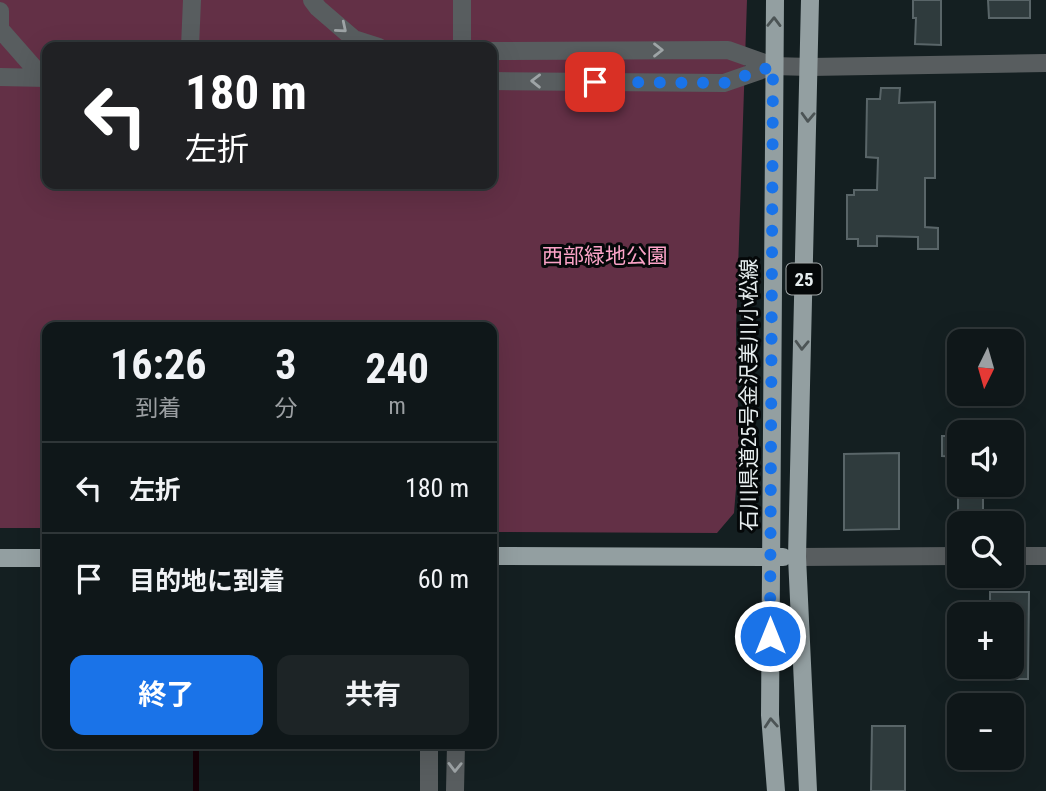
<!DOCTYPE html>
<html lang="ja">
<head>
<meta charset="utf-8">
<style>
  body { margin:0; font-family:"Roboto Condensed","Noto Sans JP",sans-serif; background:#1d2426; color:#f1f3f6; height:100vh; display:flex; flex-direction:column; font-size:26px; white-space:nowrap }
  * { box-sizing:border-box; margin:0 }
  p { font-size:23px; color:#9b9fa2 }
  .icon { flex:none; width:38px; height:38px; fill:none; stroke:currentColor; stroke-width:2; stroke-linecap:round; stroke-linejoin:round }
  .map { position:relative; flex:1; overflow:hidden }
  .drawer { position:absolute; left:42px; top:322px; width:455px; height:427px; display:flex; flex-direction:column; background:#0f1719; border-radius:14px; box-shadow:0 7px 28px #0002,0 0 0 2px #2f3638 }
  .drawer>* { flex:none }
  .banner { position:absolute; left:42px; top:42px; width:455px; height:147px; border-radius:14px; box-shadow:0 7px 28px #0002,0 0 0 2px #2f3638; background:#202124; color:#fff; overflow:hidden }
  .needle { width:46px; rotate:185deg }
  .fabs { position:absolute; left:947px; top:329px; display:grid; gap:14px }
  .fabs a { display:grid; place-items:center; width:77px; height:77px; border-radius:14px; background:#0f1719; box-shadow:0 7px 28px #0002,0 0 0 2px #2f3638; font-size:35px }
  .pin { position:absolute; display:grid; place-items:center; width:60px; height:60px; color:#fff; margin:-30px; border-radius:14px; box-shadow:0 4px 10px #0006 }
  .me { position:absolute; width:77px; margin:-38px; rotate:0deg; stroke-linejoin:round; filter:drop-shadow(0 0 5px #0008) }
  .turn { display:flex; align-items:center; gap:24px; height:147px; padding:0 28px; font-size:32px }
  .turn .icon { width:91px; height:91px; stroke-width:2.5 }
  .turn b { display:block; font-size:49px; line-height:60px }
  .eta { display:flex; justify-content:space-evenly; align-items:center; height:119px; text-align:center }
  .eta b { font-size:42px; font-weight:700; line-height:49px }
  .button { display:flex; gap:14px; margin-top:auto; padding:14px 28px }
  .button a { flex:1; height:80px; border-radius:14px; background:#1a73e8; color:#fff; font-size:28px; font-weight:700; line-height:80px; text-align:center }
  .button a+a { background:#1d2426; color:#f1f3f6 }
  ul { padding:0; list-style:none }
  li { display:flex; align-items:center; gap:21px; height:91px; padding:0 28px; border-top:2px solid #2f3638 }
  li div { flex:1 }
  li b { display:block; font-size:26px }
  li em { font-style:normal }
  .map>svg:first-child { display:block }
  .green { fill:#633046; fill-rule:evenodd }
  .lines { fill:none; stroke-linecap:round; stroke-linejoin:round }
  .stream { stroke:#150007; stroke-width:6 }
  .building { fill:#2f3b3d; stroke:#596568; stroke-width:2 }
  .minor { stroke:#585d5f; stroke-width:18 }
  .major { stroke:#939fa1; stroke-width:18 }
  .oneway { stroke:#4c5455 }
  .oneway2 { stroke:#9ea4a6 }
  .route { stroke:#1a73e8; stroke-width:12; stroke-dasharray:0 21.6 }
  .labels { text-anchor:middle; stroke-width:6; stroke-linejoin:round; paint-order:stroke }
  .shield { fill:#050809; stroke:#a2a8a9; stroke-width:2 }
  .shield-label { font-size:19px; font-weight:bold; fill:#e5eced }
  .park-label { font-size:21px; fill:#fba3c7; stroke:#050809 }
  .street-label { font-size:21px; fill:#e5eced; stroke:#050809 }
</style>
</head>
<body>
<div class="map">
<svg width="1046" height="791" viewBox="0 0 1046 791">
  <rect width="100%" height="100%" fill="#141f21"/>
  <path class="green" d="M0,0H747L736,330L739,452L734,513L717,533L492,532V327H47V528H0ZM47,47H492V184H47Z"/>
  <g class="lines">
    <path class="stream" d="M196,791V744"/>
  </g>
  <path class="building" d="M913,0H941V45L915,44L916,18H913Z
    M988,0H1030V18H989Z
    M881,88H900L899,103L935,102V178H925V227L938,228V249H918V237L877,236V246H858V239H847V195H854V190H877L878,158L866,157L867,99H880Z
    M942,436H959V457L942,456Z
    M899,453V529L844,530V454Z
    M958,485H983V523H958Z
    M990,592H1029L1028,679H1012V614H990Z
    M872,726H905V791H871Z"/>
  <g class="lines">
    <path class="minor" d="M312,0L318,8L354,39L379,47
      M0,11V29L43,78
      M190,47L192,0
      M462,47V0
      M492,51L728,50L773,66L810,67L1046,63
      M0,77L47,78
      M492,81L724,83L773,66
      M1012,556H1046
      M797,557L959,556
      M429,791V744
      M455,791L456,744"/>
    <path class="major" d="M775,0L770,715L776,791
      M492,556L783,557
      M0,558H47
      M808,791L797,557L810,0"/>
  </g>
  <defs><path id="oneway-chevron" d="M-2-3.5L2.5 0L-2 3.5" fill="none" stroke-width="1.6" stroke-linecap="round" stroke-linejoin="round" transform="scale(1.75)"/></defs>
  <g class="oneway">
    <use href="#oneway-chevron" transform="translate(774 22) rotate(-89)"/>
    <use href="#oneway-chevron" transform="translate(808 117) rotate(92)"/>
    <use href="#oneway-chevron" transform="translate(802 345) rotate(92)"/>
    <use href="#oneway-chevron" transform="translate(771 723) rotate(-94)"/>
  </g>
  <g class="oneway2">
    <use href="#oneway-chevron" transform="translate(342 28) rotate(40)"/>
    <use href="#oneway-chevron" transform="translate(658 50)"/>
    <use href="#oneway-chevron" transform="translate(536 81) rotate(-179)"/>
    <use href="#oneway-chevron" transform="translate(455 767) rotate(91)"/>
  </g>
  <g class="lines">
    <path class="route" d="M595,82L724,83L773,66L770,636"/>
  </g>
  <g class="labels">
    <rect class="shield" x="786.5" y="263.5" width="35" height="31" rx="5"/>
    <g class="shield-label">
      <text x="804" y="286">25</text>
    </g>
    <g class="park-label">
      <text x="605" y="263">西部緑地公園</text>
    </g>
    <g class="street-label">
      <text transform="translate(749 395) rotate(-90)" y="7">石川県道25号金沢美川小松線</text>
    </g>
  </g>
</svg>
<div class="fabs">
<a><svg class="needle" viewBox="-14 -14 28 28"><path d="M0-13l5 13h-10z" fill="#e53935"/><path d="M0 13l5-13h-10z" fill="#9b9fa2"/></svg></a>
<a><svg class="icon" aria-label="sound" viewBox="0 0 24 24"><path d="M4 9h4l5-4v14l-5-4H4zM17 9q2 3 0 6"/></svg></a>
<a><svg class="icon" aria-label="search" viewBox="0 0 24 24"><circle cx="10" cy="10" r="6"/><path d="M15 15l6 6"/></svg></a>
<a>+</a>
<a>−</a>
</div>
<div class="pin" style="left:595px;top:82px;background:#d93025"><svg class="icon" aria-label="arrive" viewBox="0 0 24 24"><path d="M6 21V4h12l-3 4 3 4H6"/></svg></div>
<svg class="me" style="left:770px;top:636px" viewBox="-20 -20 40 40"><circle r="17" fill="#1a73e8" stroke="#fff" stroke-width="3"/><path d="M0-11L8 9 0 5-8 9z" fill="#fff"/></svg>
<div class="banner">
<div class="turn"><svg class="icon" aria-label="left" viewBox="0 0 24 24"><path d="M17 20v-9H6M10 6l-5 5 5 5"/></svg><div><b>180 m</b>左折</div></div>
</div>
<section class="drawer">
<div class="eta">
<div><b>16:26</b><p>到着</p></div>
<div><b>3</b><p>分</p></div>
<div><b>240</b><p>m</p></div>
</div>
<ul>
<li><svg class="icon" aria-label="left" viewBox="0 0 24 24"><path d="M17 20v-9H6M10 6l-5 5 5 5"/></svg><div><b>左折</b></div><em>180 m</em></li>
<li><svg class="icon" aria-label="arrive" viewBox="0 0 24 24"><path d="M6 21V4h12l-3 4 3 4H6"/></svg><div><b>目的地に到着</b></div><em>60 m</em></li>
</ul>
<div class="button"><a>終了</a><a>共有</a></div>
</section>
</div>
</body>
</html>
